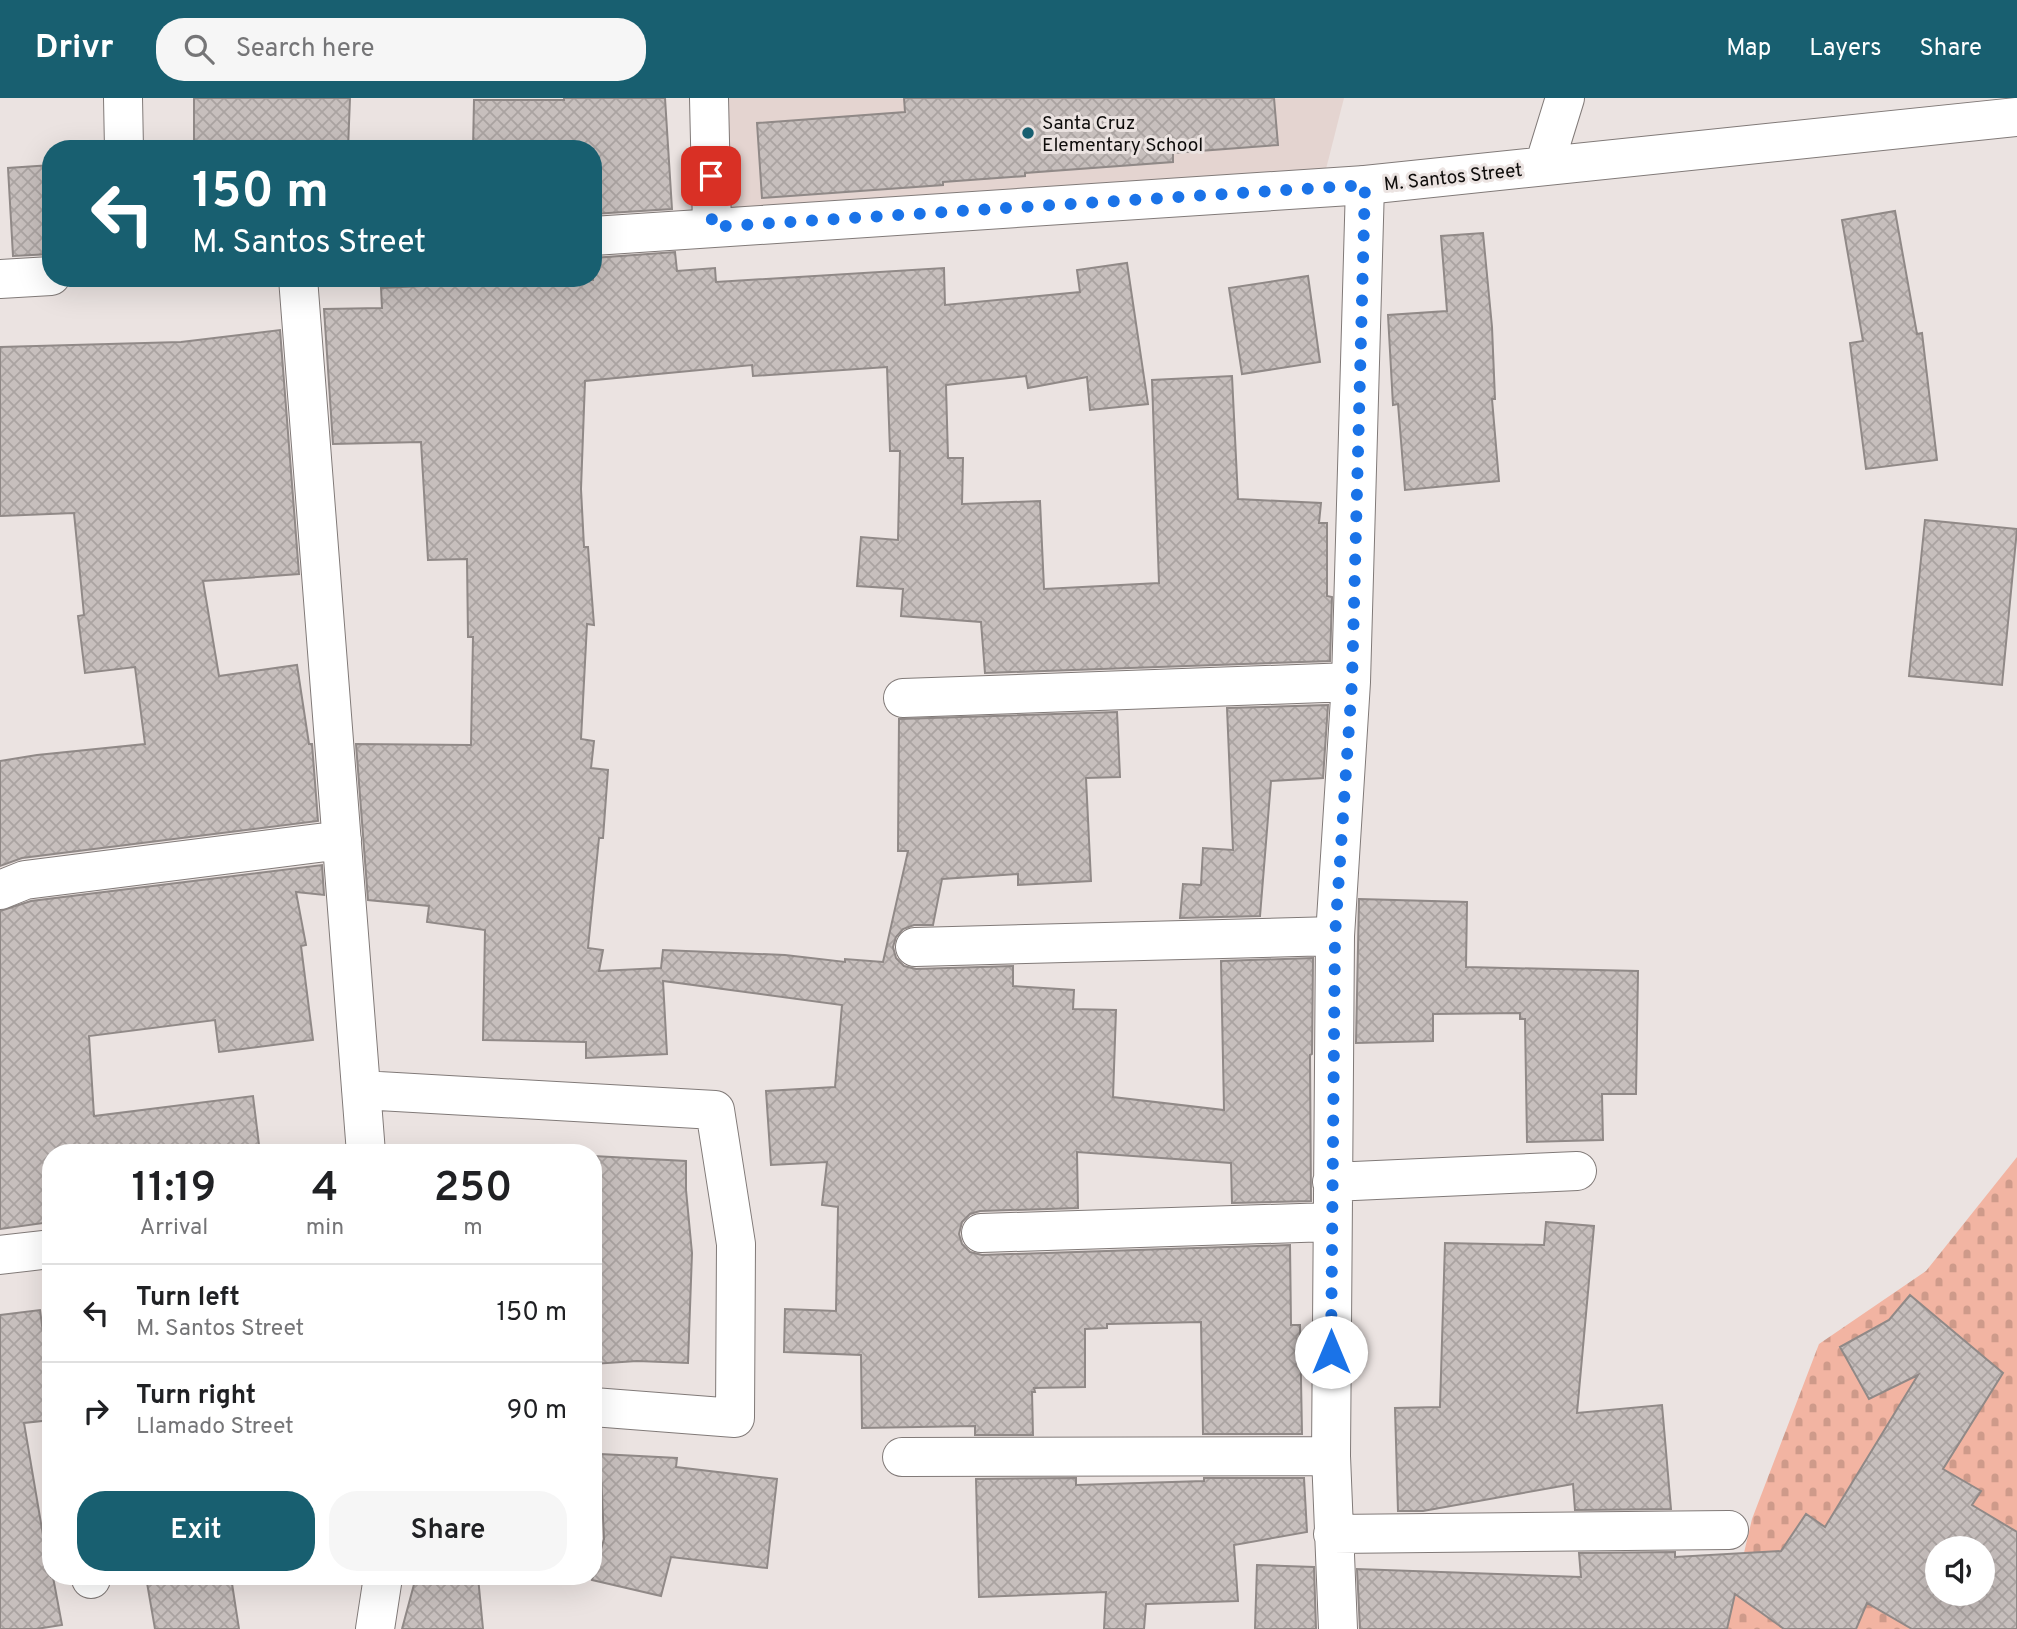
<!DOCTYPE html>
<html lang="en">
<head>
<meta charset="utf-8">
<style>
  body { margin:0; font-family:Overpass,sans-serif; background:#f6f6f6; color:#202124; height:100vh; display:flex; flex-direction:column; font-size:26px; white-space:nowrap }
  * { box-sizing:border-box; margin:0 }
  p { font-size:23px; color:#757577 }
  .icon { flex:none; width:38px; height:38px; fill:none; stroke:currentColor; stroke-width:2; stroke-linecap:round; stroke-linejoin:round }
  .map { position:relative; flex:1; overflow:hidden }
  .drawer { position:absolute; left:42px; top:1046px; width:560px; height:441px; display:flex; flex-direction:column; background:#fff; border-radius:28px; box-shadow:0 7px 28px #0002 }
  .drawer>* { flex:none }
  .guide { position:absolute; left:42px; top:42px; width:560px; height:147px; border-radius:28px; box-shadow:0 7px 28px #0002; background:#185f70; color:#fff; overflow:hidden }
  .fabs { position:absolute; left:1925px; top:1438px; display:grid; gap:14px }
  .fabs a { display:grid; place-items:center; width:70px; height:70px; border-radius:50%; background:#fff; box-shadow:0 7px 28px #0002; font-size:35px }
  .pin { position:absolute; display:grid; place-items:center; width:60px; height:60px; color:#fff; margin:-30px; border-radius:14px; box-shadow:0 4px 10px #0006 }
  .me { position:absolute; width:77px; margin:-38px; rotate:0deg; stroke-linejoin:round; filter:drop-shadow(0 0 5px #0008) }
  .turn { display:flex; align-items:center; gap:24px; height:147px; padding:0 35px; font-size:32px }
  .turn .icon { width:91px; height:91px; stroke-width:2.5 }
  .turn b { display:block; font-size:49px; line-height:60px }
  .eta { display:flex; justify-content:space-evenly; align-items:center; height:119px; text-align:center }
  .eta b { font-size:42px; font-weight:600; line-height:49px }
  .action { display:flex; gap:14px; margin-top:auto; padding:14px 35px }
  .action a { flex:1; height:80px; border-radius:28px; background:#185f70; color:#fff; font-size:28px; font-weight:600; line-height:80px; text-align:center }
  .action a+a { background:#f6f6f6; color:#202124 }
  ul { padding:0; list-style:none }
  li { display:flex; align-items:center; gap:21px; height:98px; padding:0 35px; border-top:2px solid #e0e0e0 }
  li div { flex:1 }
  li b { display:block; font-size:26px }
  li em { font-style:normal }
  header { display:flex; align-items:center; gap:42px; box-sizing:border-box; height:98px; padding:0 35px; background:#185f70; color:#fff }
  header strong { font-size:33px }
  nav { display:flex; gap:38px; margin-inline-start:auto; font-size:24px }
  .search { width:490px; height:63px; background:#f6f6f6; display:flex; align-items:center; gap:18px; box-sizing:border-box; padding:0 24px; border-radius:28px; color:#757577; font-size:26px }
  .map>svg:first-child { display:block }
  .built { fill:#e4d4d0 }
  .cemetery { fill:url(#cemetery-stones); fill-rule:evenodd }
  .building { fill:url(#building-cross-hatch); stroke:#908987; stroke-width:2; fill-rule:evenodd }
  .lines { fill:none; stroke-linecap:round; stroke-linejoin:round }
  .minor-casing { stroke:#817a78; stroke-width:40 }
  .tertiary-casing { stroke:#817a78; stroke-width:40 }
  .minor { stroke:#fff; stroke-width:38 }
  .tertiary { stroke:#fff; stroke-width:38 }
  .route { stroke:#1a73e8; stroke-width:12; stroke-dasharray:0 21.6 }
  .poi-dot { fill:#185f70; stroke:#ebe3e1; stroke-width:2.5 }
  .labels { text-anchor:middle; stroke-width:6; stroke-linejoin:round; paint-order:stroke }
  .poi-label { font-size:19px; fill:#0e0c0b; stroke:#ebe3e1; text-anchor:start }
  .street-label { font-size:19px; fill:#0e0c0b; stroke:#ebe3e1 }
</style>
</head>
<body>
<header>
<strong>Drivr</strong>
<div class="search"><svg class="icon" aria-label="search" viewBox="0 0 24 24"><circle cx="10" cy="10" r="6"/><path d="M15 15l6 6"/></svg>Search here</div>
<nav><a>Map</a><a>Layers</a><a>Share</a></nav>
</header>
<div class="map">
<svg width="2017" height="1531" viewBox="0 0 2017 1531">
  <defs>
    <pattern id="cemetery-stones" width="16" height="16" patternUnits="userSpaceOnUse" patternTransform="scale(1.75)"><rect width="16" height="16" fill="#f2b4a2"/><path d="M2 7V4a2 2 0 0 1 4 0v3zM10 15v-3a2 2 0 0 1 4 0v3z" fill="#ce9a8a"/></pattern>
    <pattern id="building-cross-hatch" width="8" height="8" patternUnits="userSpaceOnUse" patternTransform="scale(1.75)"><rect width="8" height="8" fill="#c7bfbd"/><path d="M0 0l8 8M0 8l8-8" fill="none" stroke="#aaa3a1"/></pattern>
  </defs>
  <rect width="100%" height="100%" fill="#ebe3e1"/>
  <path class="built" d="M720,0H1344L1326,71L722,114Z"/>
  <path class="cemetery" d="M2017,1059V1531H1726L1752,1421L1819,1246L1926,1173ZM1937,1451H1983V1496H1937Z"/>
  <path class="building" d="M194,0H350L348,51H194Z
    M564,0H665L672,111L593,116V51H473L474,2H564Z
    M904,0H1274L1278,47L1173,55V64L1025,75V78L943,84V87L762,100L757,25L905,14Z
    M51,67V156L13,158L8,70Z
    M1895,113L1917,236L1922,235L1937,362L1866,371L1850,245L1863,243L1842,122Z
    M1483,135L1492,229L1495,301H1492L1499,383L1405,392L1398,306L1393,307L1388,217L1447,213L1441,138Z
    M675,154L677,173L715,170L716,184L944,170L945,207L1080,194L1077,172L1127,165L1148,306L1090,312L1087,279L1028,290L1026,278L946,287L948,360H963L962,406L1040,403L1044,491L1159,485L1152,282L1232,278L1238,401L1321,405L1319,425H1327V498L1332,499L1330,563L985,575L981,524L901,518L903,491L857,488L861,439L898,442L900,353H890L887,269L753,278L752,267L585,283L581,391L584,449H588L594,527L587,526L581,641L594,643L591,670L608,672L603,740H599L588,850L603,852L599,873L661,870L663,852L785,857L845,864V861L883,864L908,753H898L899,621L1117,614L1120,679L1086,680L1091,783L1018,787V776L942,781L933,827H914L903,831L896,839L893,849L896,860L904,868L916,871L1013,868V888L1074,892L1073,911L1116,912L1113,999L1224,1012L1221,863L1313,860L1312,956L1310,957L1311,1103L1232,1105L1231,1065L1077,1054L1078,1110L980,1113L970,1116L962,1124L959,1136L962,1146L970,1154L982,1157L1290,1147L1291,1227H1300L1302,1336H1203L1201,1224L1107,1226V1230L1085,1231V1289L1034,1290L1035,1294H1032L1033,1337H975V1328L862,1330L861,1257L784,1254L785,1211L836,1213L838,1109L822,1107L827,1064L771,1067L766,993L835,989L842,907L663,883L667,956L586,960V944L483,942L485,832L427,824L429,808L368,802L356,646L471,647L473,539H468L467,461L428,462L421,344L333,346L324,211L382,210L381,190L442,187V180H497V183L593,182V160Z
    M1308,178L1320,264L1242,276L1229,190Z
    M280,232L299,476L203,483L219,578L297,567L309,646H312L318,723L22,760L0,768V663L37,657L145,646L135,569L85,575L78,518L84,517L74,415L0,418V249L181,244Z
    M1925,422L2017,431L2002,587L1909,578Z
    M1328,607L1323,680L1271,683L1260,818L1180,820L1183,786L1201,787L1203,750L1233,752L1227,610Z
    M322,767L324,797L296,794L306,847L301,848L313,942L219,954L215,922L89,938L94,1018L253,998L260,1055H51V1124L0,1131V813L31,803Z
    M1359,801L1467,804L1466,869L1638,873L1636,996H1602L1603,1042L1527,1044L1525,921H1520V915L1433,916V943L1356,945Z
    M593,1058L686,1063V1092L692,1155L688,1265L637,1263L593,1266Z
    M1546,1124L1594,1128L1577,1315L1662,1307L1671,1411L1575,1412L1573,1386L1423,1413H1398L1395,1310L1440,1309L1445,1145L1544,1147Z
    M1910,1197L2003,1275L1943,1371L1981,1393L1972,1407L2017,1434V1531H1912L1867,1505L1856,1531H1784L1735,1496L1727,1531H1360L1357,1471L1581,1479L1579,1455L1675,1454V1459L1781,1453L1806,1416L1825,1429L1918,1277L1869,1301L1840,1249L1889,1222ZM1937,1451H1983V1496H1937Z
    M40,1212L51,1294V1322L24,1325L43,1437L46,1436L51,1479H53L62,1527L36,1531H0V1217Z
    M600,1356L677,1360L676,1369L777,1381L767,1470L671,1459L661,1498L592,1482L604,1441Z
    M1076,1380V1387L1204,1383V1380H1304L1307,1434L1234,1447L1238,1503L1146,1506L1144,1531H1104L1106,1494L979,1499L976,1381Z
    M1257,1467L1314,1469L1316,1531H1255Z
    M146,1479H231L239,1531H155Z
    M416,1479H478L483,1531H402Z"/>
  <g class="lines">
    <g class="minor-casing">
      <path id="minor" d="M123,0L124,51
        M709,0L712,129
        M298,180L366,1055
        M903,600L1351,584
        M0,792L25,782L342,742
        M915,849L1335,838
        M361,992L715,1012L736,1146L735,1320L593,1309
        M1332,1084L1577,1073
        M981,1135L1331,1124
        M0,1157L51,1151
        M902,1359L1331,1358
        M1333,1436L1729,1432
        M91,1479V1481
        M375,1531L383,1479
        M1338,1531L1331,1358L1335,838L1351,584L1365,87"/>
    </g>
    <g class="tertiary-casing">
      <path id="tertiary" d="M1544,68L1565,0
        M593,138L1365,87L2017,19
        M0,181L51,178"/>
    </g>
    <use href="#minor" class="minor"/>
    <use href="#tertiary" class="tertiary"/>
  </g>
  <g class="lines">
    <path class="route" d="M711,78L712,129L1365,87L1352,584L1335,838L1331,1254"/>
  </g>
  <circle class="poi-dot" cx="1028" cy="35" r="7"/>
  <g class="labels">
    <g class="poi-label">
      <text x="1042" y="31">Santa Cruz<tspan x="1042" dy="22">Elementary School</tspan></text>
    </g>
    <g class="street-label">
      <text transform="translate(1453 78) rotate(-6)" y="7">M. Santos Street</text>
    </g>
  </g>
</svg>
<div class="fabs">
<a><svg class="icon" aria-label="sound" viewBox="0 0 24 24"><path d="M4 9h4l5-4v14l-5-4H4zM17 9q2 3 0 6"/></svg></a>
</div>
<div class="pin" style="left:711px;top:78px;background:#d93025"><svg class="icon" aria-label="arrive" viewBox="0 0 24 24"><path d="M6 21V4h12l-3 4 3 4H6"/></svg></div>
<svg class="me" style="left:1331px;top:1254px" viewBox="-20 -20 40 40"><circle r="19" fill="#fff"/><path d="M0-13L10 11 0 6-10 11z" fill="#1a73e8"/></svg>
<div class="guide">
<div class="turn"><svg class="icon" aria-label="left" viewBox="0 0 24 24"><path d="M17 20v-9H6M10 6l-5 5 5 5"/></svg><div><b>150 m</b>M. Santos Street</div></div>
</div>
<section class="drawer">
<div class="eta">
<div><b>11:19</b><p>Arrival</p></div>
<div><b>4</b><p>min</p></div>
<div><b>250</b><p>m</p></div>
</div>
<ul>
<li><svg class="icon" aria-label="left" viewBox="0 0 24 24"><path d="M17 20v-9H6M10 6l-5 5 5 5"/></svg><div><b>Turn left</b><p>M. Santos Street</p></div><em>150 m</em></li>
<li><svg class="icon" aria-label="right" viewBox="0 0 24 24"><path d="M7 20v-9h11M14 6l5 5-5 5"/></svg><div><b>Turn right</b><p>Llamado Street</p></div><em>90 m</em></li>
</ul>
<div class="action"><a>Exit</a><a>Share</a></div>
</section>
</div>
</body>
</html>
